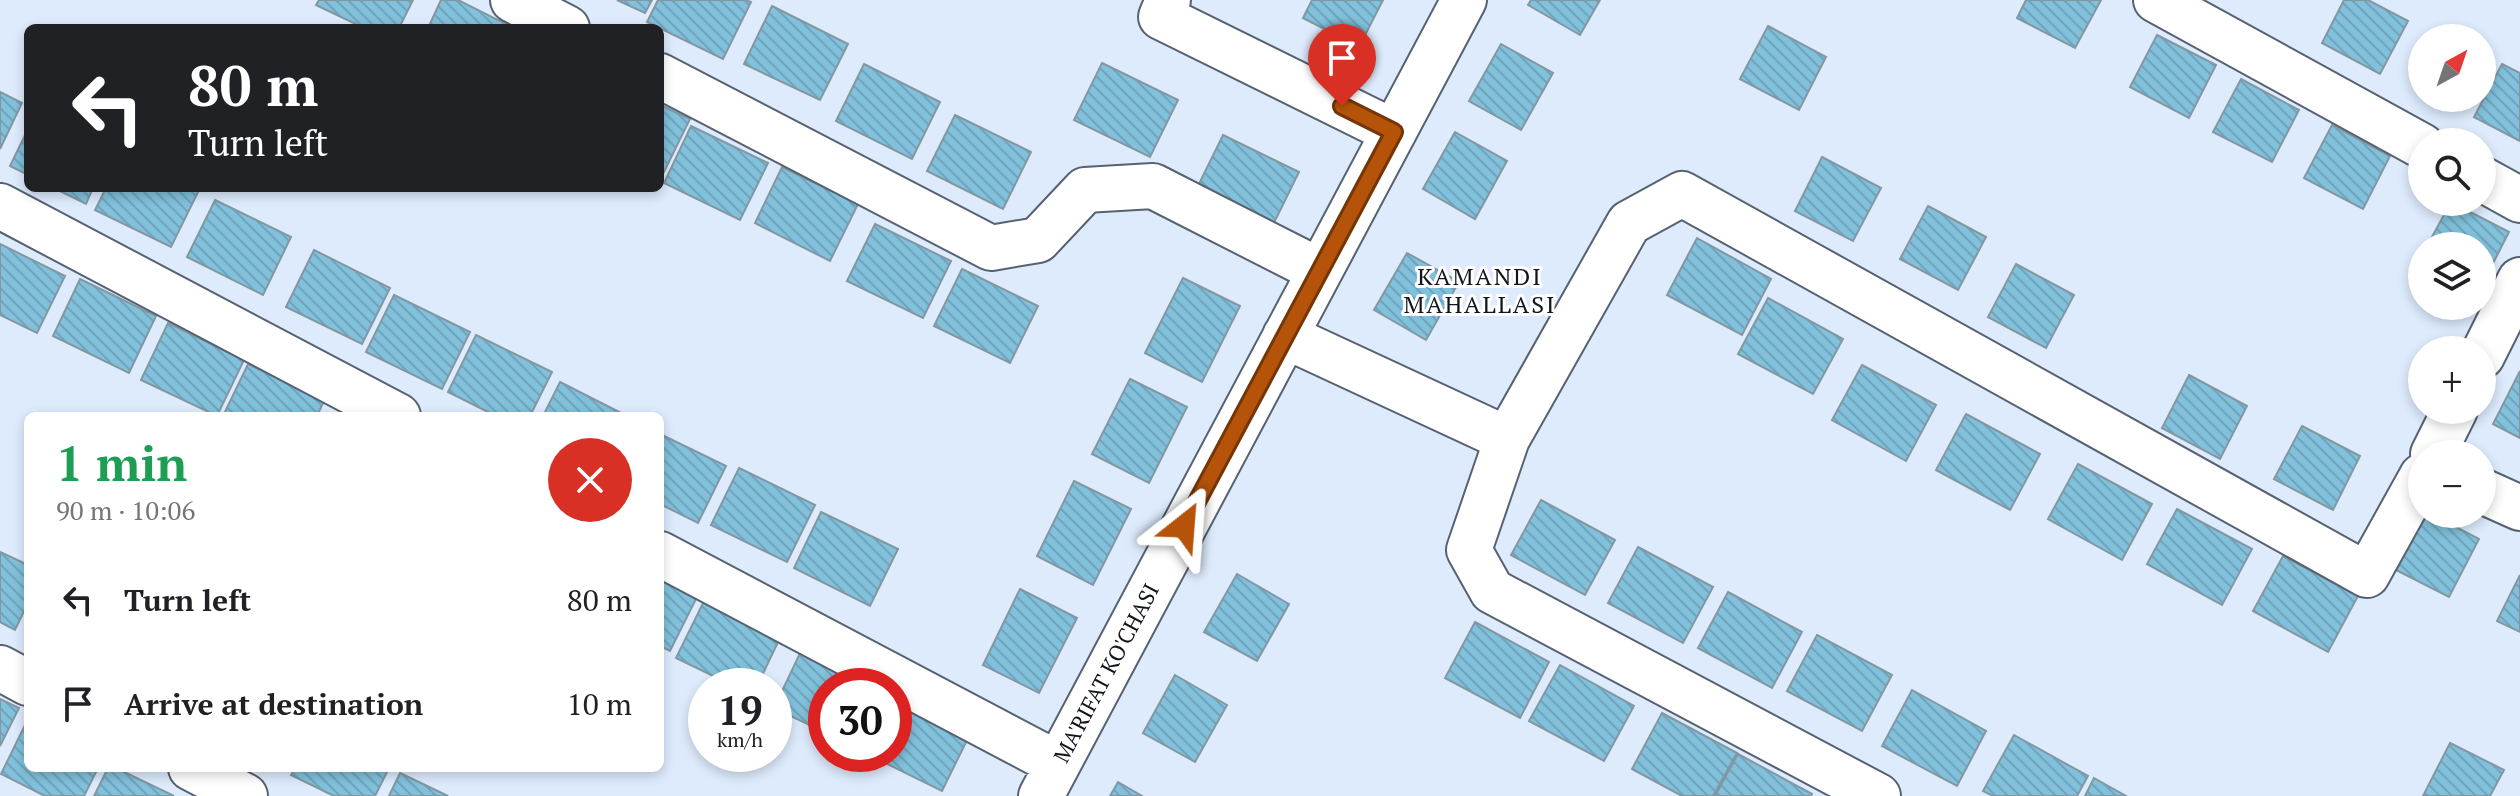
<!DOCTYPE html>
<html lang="en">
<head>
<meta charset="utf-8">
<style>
  body { margin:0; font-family:"PT Serif",serif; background:#f6f6f6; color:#202124; height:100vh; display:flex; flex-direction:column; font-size:30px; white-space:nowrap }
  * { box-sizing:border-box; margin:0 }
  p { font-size:26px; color:#757577 }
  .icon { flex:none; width:44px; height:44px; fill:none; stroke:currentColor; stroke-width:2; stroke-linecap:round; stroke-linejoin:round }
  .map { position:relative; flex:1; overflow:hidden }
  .details { position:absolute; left:24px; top:412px; width:640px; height:360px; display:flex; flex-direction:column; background:#fff; border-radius:12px; box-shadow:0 4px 12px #0003 }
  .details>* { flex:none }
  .guide { position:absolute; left:24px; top:24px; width:640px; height:168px; border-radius:12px; box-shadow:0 4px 12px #0003; background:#202124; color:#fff; overflow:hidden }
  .needle { width:52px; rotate:40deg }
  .tools { position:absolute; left:2408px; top:24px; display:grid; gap:16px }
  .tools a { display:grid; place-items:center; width:88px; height:88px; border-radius:50%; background:#fff; box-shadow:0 4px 12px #0003; font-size:40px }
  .speed { position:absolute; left:688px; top:668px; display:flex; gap:16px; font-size:40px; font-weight:700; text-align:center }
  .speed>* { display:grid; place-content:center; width:104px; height:104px; border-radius:50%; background:#fff; box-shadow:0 4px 12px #0003; line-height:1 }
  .speed small { font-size:20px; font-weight:400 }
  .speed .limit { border:12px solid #d22; background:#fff; color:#111 }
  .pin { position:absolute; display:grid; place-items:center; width:68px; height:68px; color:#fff; margin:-82px -34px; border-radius:50% 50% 50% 0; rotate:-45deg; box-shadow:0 0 8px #0007 }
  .pin .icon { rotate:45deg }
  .me { position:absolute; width:88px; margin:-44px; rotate:28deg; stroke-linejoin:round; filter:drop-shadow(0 0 6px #0008) }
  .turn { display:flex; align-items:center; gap:28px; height:168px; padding:0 32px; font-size:36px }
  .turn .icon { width:104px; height:104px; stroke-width:2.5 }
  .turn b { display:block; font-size:56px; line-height:68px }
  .round { display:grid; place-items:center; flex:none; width:84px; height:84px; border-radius:42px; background:#f6f6f6 }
  .overview { display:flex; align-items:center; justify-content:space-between; height:136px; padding:0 32px }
  h1 { font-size:48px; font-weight:700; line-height:60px; color:#1e9e55 }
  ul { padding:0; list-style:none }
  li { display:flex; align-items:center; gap:24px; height:104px; padding:0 32px }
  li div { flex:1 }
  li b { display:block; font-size:30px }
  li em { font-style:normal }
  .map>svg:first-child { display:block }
  .building { fill:url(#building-back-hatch); stroke:#8297a1; stroke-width:2 }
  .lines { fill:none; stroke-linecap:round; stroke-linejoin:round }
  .minor-casing { stroke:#566271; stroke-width:48 }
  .minor { stroke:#fff; stroke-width:44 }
  .route-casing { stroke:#753606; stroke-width:20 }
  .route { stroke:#b45309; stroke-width:14 }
  .labels { text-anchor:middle; stroke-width:6; stroke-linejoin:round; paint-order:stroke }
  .street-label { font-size:22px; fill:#11151c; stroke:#fff }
  .neighbourhood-label { font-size:24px; letter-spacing:2px; fill:#11151c; stroke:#fff }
</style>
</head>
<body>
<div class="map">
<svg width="2520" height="796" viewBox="0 0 2520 796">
  <defs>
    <pattern id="building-back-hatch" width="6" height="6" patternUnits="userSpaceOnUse" patternTransform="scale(2)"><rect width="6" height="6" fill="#82c1dc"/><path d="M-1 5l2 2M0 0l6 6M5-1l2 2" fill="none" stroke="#6fa5bc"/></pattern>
  </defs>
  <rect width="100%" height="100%" fill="#ddebfc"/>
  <path class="building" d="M319,0H413L399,28H364L316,5Z
    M441,0H458L514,28H428Z
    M617,0H652L645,13Z
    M658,0H746L751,2L723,59L647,22Z
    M1312,0H1383L1359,47L1303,18Z
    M1531,0H1600L1580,35L1528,5Z
    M2026,0H2101L2075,48L2017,18Z
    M2344,0H2368L2408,21L2380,74L2322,43Z
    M772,6L848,44L820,100L744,64Z
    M1768,26L1826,57L1799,110L1740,79Z
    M2157,35L2216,65L2189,118L2130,87Z
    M1501,44L1553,73L1521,130L1469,101Z
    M1102,63L1178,100L1150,157L1074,120Z
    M864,64L940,102L912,159L836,121Z
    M2502,64L2520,73V141L2474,117Z
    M2241,79L2299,110L2272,162L2213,132Z
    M0,92L22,103L0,149Z
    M660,105L690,119L662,176L660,175Z
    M955,115L1031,152L1003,209L927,171Z
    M2332,125L2390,156L2363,209L2304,178Z
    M691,126L768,163L740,220L664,183Z
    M28,129V175L10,166Z
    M1455,132L1507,161L1475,219L1423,189Z
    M1223,135L1299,172L1271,229L1195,192Z
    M1822,157L1881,188L1853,241L1795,211Z
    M782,167L858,204L830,261L755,223Z
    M54,188H93L86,204Z
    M106,188H194L199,190L171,247L95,210Z
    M215,200L291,237L263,295L187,257Z
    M2451,202L2509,232L2482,285V246H2427Z
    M1928,206L1986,237L1958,290L1900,259Z
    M875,224L951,261L923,318L847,281Z
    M1697,238L1771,279L1742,335L1667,295Z
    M0,244L65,276L37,333L0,315Z
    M314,250L390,288L362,344L286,307Z
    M1407,253L1459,282L1426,340L1374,310Z
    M2016,264L2074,295L2046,348L1988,317Z
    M962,269L1038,306L1010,363L934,326Z
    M1183,278L1240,306L1202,382L1145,353Z
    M80,279L156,316L129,373L53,336Z
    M394,295L470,332L442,389L366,352Z
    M1768,298L1843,339L1813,394L1738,354Z
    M168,323L244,360L217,416L141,380Z
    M476,335L552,372L530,416H496L448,392Z
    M248,364L324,401L317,416H223Z
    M1862,365L1936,405L1906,461L1832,420Z
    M2520,371V438L2493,424Z
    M2189,375L2247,406L2220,459L2162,428Z
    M1130,379L1187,407L1149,483L1092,454Z
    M560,382L627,416H543Z
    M1966,414L2040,454L2010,510L1936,470Z
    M2302,426L2360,456L2333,510L2274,479Z
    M660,434L726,466L698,523L660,504Z
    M2078,464L2152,504L2122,560L2048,519Z
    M739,468L815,505L787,562L711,525Z
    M1074,481L1131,509L1093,585L1037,556Z
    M1541,500L1615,540L1585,595L1511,555Z
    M2177,509L2252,549L2222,605L2147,564Z
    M821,512L898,549L870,606L794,568Z
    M2424,514H2431L2479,539L2449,597L2396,570Z
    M1638,547L1713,587L1683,643L1608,603Z
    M0,552L28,565V603L15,630L0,622Z
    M2283,556L2358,596L2328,652L2253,611Z
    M1237,574L1289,604L1257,661L1204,632Z
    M2520,575V632L2497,621Z
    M660,576L698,595L670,651L660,646Z
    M1020,589L1077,618L1039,693L983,665Z
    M1728,592L1802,632L1772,688L1698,648Z
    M704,601L780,638L757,686H734L676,658Z
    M1475,622L1549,662L1520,718L1445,678Z
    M1817,635L1892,675L1862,731L1787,691Z
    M801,651L873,686H826V733L774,708Z
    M1560,665L1634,706L1604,761L1529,721Z
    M1175,675L1227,705L1195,762L1143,733Z
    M1912,690L1986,731L1957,786L1882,746Z
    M894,697L970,734L942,791L867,754H894Z
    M0,699L19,708L0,746Z
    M1662,713L1737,753L1713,796H1682L1632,769Z
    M28,719V768H98L84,796H45L1,774Z
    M2014,735L2088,776L2077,796H1993L1983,791Z
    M2450,743L2504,770L2490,796H2423Z
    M1738,754L1812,794L1811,796H1715Z
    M108,768H116L174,796H94Z
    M295,768H389L375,796H334L291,775Z
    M400,773L448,796H389Z
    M2094,778L2126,796H2085Z
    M1118,782L1142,796H1110Z"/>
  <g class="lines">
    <g class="minor-casing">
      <path id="minor" d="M513,0L567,28
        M1168,0L1161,17L1394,132
        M2156,0L2422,146
        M660,76L991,248L1038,240L1085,190L1153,186L1318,270
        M2482,179L2520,200
        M0,206L398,416
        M1285,336L1507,439
        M2482,356L2520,280
        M2433,454L2455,410
        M2482,491L2520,508
        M660,554L1058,764
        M0,668L28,683
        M191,768L245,796
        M1041,796L1464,0
        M1878,796L1492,591L1469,550L1507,439L1629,223L1682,194L2367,575L2422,476"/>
    </g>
    <use href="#minor" class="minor"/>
  </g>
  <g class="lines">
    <g class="route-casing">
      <path id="route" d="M1184,526L1394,132L1342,106"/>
    </g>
    <use href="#route" class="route"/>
  </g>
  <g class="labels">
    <g class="street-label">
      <text transform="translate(1106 673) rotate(-62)" y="8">MA'RIFAT KO'CHASI</text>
    </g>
    <g class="neighbourhood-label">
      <text x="1480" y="285">KAMANDI<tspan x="1480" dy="28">MAHALLASI</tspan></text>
    </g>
  </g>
</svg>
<div class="tools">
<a><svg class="needle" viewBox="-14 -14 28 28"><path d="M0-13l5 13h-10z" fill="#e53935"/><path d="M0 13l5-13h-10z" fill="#757577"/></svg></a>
<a><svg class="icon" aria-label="search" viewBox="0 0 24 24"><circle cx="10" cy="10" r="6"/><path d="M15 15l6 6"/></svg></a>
<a><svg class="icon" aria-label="layers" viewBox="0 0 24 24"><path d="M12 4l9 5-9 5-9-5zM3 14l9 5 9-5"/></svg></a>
<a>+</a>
<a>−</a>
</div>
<div class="speed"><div>19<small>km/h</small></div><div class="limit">30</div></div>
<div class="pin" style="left:1342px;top:106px;background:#d93025"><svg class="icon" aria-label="arrive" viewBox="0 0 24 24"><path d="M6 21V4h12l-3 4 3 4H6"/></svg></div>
<svg class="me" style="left:1184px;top:526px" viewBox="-20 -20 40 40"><path d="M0-17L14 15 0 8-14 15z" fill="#b45309" stroke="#fff" stroke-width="4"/></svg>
<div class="guide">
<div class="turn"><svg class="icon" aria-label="left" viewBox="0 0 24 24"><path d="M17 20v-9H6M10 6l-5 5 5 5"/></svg><div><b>80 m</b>Turn left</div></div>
</div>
<section class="details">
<div class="overview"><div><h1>1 min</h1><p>90 m · 10:06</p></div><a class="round" style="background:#d93025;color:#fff"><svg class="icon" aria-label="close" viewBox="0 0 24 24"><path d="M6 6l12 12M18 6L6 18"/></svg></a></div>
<ul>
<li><svg class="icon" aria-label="left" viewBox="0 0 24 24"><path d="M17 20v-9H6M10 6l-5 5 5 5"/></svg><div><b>Turn left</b></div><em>80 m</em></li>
<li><svg class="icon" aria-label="arrive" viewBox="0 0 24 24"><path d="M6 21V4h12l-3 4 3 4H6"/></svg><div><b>Arrive at destination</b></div><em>10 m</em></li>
</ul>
</section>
</div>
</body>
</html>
